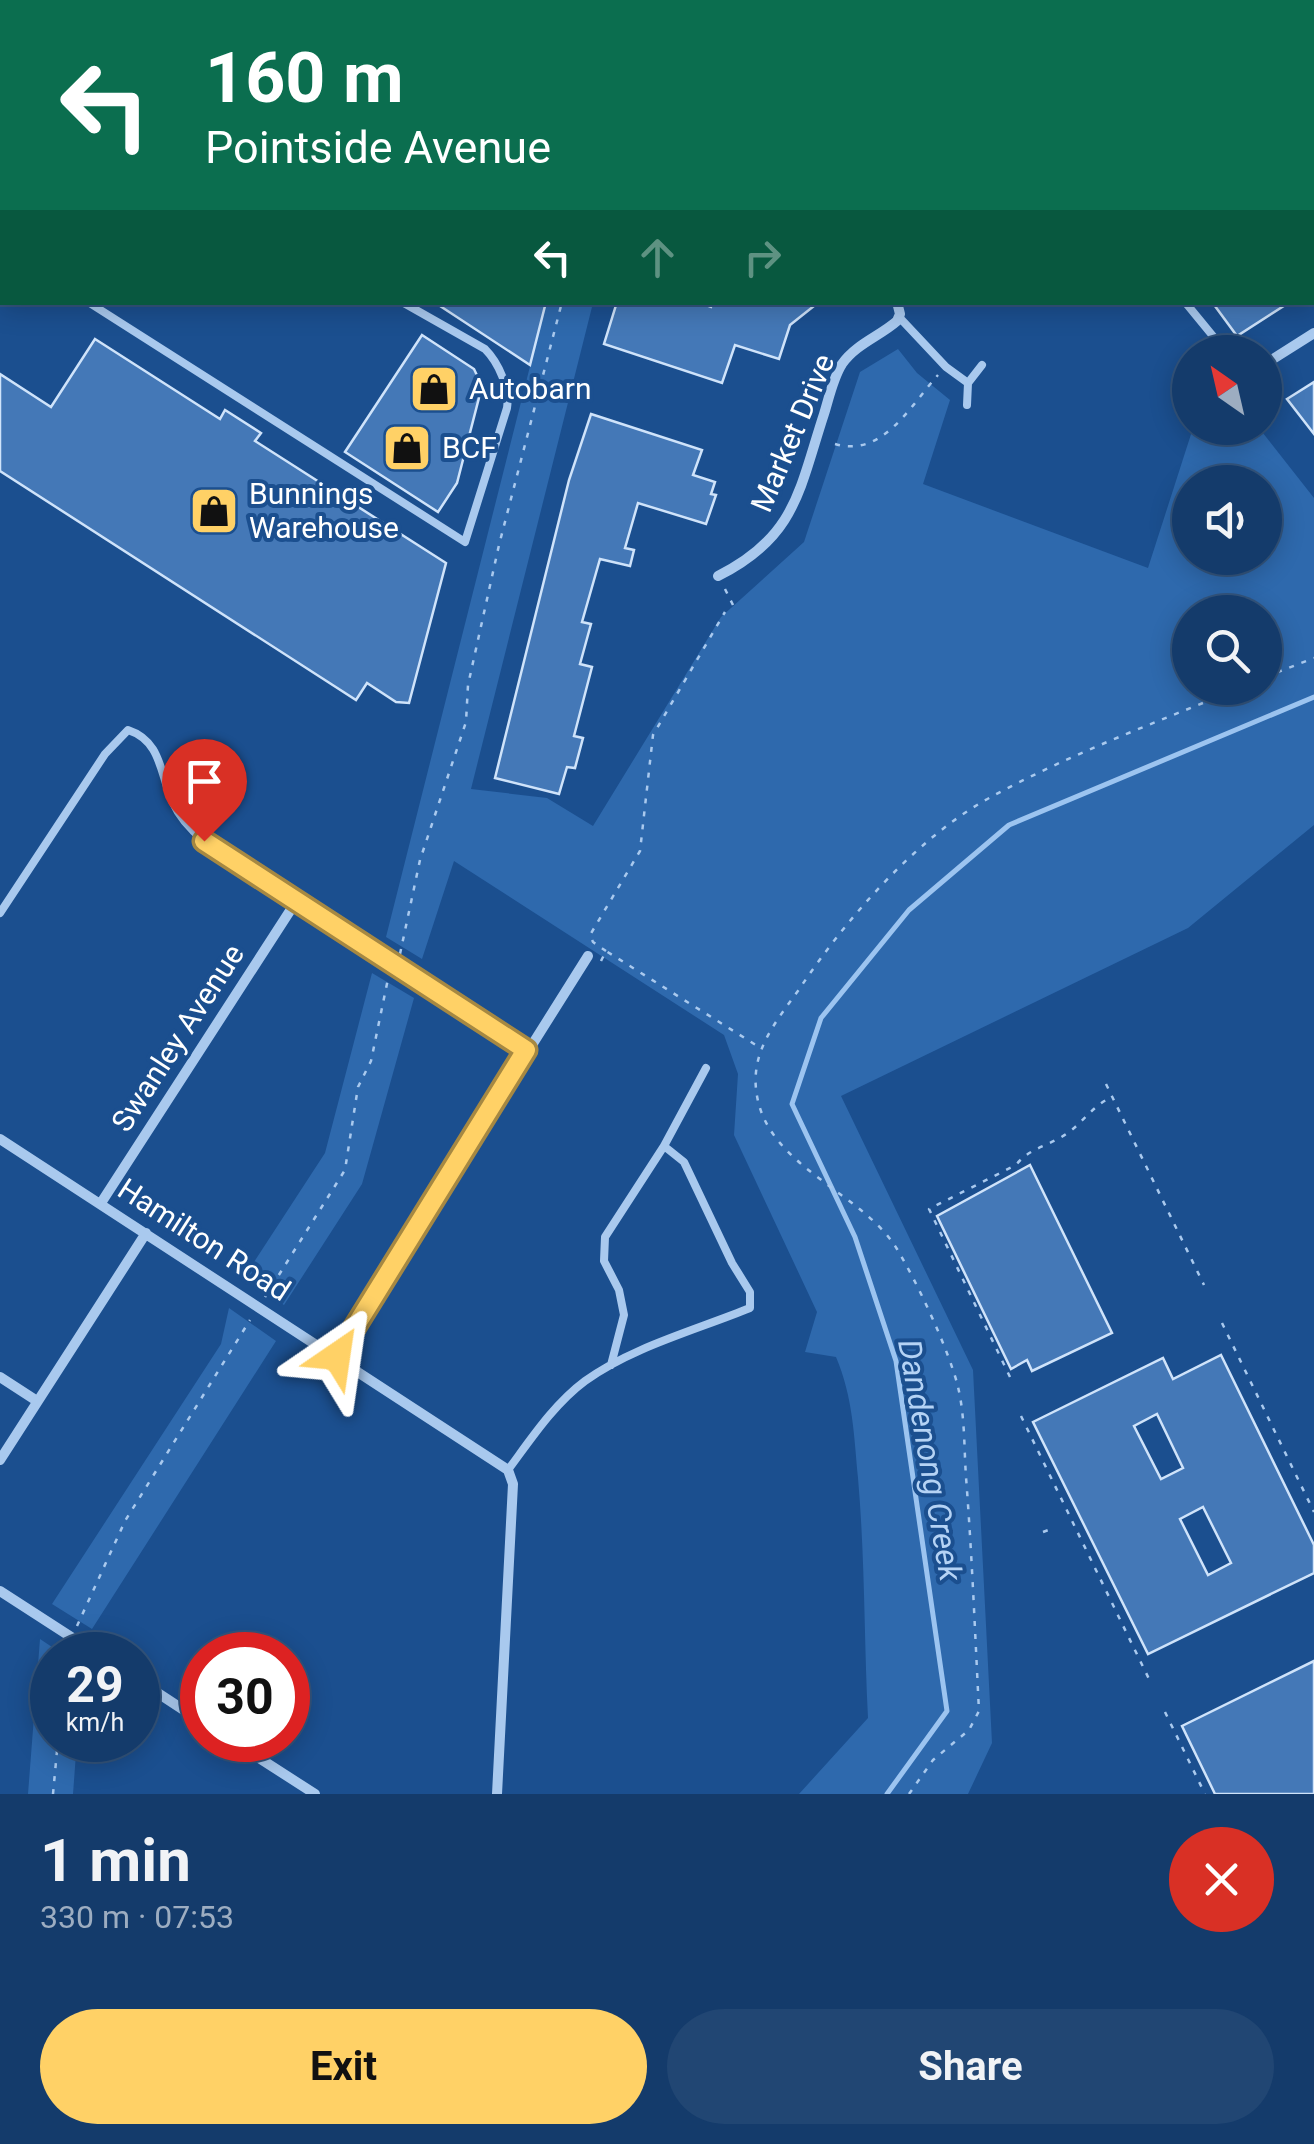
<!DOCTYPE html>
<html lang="en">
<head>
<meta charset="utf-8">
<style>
  body { margin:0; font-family:Roboto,sans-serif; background:#214673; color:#f1f3f6; height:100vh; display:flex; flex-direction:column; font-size:38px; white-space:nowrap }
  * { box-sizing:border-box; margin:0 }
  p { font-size:32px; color:#9dadc1 }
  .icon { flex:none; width:55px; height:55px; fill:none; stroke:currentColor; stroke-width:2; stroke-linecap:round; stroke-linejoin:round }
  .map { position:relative; height:1794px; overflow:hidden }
  .drawer { display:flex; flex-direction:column; background:#143b6b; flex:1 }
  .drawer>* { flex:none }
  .top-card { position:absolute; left:0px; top:0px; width:1315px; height:305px; box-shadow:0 5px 25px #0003,0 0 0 2px #33557e; background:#0b6e4f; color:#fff; overflow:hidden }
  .needle { width:65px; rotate:326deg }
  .controls { position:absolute; left:1172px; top:335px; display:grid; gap:20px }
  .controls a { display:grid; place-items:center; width:110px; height:110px; border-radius:50%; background:#143b6b; box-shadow:0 5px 25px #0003,0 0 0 2px #33557e; font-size:50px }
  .speed { position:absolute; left:30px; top:1632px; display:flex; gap:20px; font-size:50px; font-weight:700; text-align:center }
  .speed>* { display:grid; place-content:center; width:130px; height:130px; border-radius:50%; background:#143b6b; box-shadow:0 5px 25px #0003,0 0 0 2px #33557e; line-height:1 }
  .speed small { font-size:25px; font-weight:400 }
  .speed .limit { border:15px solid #d22; background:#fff; color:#111 }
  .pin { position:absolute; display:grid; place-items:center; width:85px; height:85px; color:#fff; margin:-102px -42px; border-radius:50% 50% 50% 0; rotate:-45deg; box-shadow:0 0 10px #0007 }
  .pin .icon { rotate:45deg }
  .me { position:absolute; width:110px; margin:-55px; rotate:32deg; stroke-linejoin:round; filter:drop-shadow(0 0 8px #0008) }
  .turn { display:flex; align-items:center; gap:35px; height:210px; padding:0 40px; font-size:45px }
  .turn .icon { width:130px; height:130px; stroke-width:2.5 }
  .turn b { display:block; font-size:70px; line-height:85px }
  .lanes { display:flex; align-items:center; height:95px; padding:0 40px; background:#0003; justify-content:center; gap:50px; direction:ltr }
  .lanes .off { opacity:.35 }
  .round { display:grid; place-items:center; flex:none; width:105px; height:105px; border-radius:52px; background:#214673 }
  .overview { display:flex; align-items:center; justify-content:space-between; height:170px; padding:0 40px }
  h1 { font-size:60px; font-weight:700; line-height:75px }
  .button { display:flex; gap:20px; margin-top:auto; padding:20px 40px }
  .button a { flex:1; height:115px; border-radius:60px; background:#ffd166; color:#111; font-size:40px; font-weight:700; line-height:115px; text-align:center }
  .button a+a { background:#214673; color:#f1f3f6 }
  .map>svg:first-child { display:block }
  .green { fill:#2e69ad; fill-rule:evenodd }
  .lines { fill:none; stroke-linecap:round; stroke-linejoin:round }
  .stream { stroke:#9cc4f0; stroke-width:5 }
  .building { fill:#4478b7; stroke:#cfe3fa; stroke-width:2.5; fill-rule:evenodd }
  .path { stroke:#a9c9ee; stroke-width:2.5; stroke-dasharray:5 8; stroke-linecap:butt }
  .lane { stroke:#a9c9ee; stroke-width:8 }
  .street { stroke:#a9c9ee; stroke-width:10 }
  .primary { stroke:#f0f6ff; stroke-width:25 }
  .route-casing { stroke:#a68842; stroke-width:25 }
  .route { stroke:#ffd166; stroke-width:18 }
  .labels { text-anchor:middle; stroke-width:8; stroke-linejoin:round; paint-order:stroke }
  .poi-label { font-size:30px; fill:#fff; stroke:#1b4f8f; text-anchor:start }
  .street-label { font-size:30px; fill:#fff; stroke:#1b4f8f }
  .water-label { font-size:32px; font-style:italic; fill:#b5d3f5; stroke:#1b4f8f }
</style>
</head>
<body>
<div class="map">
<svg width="1314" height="1794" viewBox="0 0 1314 1794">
  <rect width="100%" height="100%" fill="#1b4f8f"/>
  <path class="green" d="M546,303H593L471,789L547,798L593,826L721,617L804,542L860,372L898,349L917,373L950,400L923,484L1148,568L1193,428H1259L1314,498V825L1188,928L841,1096L973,1370L992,1743L968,1794H799L868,1718C864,1638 865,1558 858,1478C854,1436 853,1397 836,1357L805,1352L817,1312L734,1135L738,1074L724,1035L454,861L422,959L386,937ZM1190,482H1265V558H1190ZM1190,612H1265V688H1190Z
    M372,973L414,998L362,1184L284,1305L243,1279L325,1153Z
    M229,1308L276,1341L92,1629L52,1604L221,1344Z
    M40,1639L64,1655H52V1740H77L73,1794H28Z"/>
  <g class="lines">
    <path class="stream" d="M887,1794L947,1711L896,1361L855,1237L792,1104L821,1018L909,910L1009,825L1314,697"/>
  </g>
  <path class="building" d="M434,302H546L530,365Z
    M617,302H698L711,307L713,302H819L790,325L779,359L735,345L722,383L604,344Z
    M1212,302H1290L1237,336Z
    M422,335L474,369L482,386L457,483L438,512L345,452Z
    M95,339L220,419L225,410L261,433L255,441L446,563L409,703L396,702L367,683L356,700L0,471V374L51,407Z
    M1314,382V434L1287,399Z
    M591,414L702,450L693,475L715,482L711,494L716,495L706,524L638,503L625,548L634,550L630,566L600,559L582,622L591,624L580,664L592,667L574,736L583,738L575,768L567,767L559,794L495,778L569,480Z
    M1030,1165L1112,1333L1032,1371L1027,1360L1011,1369L937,1216Z
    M1221,1355L1314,1545V1573L1148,1654L1033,1422L1163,1358L1173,1379ZM1157,1414L1183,1468L1161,1479L1134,1426ZM1203,1507L1231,1563L1208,1575L1180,1519Z
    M1314,1661V1794H1215L1182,1726Z"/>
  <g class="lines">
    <path class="path" d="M640,2V0
      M835,444C883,458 910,406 938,375
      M725,589L733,605
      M1265,677L1314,658
      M606,951L593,942L590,935L640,851L653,735L725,612
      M400,954L420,860L466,722L468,685L499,545L562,302
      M601,961L606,951L759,1047
      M1106,1084L1204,1285
      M265,1297L345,1170L358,1087L371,1061L389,974
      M1222,1323L1314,1512
      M1010,1377L929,1209L1016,1165C1029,1148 1049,1146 1066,1134C1083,1123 1093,1105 1112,1097
      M1021,1416L1149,1679
      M1043,1532L1051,1529
      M77,1626L125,1521L250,1320
      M1165,1712L1205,1794
      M53,1794L58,1740
      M909,1794L933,1760L969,1730L979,1711C975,1633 972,1555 966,1477C964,1448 965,1416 958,1387C949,1350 917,1282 897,1249C863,1193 769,1167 757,1096C749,1052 776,1022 800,988C846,919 917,837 991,797C1070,754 1157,722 1240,688"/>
    <path class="lane" d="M242,0L245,2
      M327,2L329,0
      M518,2L520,0
      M1312,74H1314
      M0,243L2,245
      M0,266L2,267
      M0,288L2,289
      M88,302L465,542L507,408C510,389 499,363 485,349L402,302
      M1185,302L1226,352
      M899,317L946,367L968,383
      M967,405L968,383L982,365
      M0,913L105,754L128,730C162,741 160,775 173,803C180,819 191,830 204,841
      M611,1365L624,1315L619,1290L604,1261L605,1237L664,1146
      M508,1470C531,1439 554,1404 585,1381C632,1347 696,1330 750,1308V1292L732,1263L684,1162L664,1146L706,1068"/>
    <path class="street" d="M749,0L752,2
      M165,2L177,0
      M1265,364L1314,333
      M718,576C796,537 799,490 824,414C829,398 833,378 842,364C856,344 880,336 897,321L900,314L897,302
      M204,841L526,1050
      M0,1139L508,1470L513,1484L497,1794
      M101,1203L297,900
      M337,1355L588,956
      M0,1377L37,1401
      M0,1460L146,1233
      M0,1591L99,1655
      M138,1680L202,1722
      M231,1740L315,1794"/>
    <path class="primary" d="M101,2L102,0
      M142,2L143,0
      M0,159L2,155
      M0,230L2,226"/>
  </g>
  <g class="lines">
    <g class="route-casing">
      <path id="route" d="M204,841L526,1050L337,1356"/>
    </g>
    <use href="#route" class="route"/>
  </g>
  <defs>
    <g id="shop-square" transform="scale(2.5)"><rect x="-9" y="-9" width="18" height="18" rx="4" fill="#ffd166" stroke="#1b4f8f"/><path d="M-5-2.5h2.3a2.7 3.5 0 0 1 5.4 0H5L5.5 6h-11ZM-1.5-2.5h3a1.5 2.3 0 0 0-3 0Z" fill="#111"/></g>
  </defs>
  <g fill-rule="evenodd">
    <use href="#shop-square" x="434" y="389"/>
    <use href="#shop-square" x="407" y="448"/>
    <use href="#shop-square" x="214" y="511"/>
  </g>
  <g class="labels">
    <g class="poi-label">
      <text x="469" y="399">Autobarn</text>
      <text x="442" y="458">BCF</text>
      <text x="249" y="504">Bunnings<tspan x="249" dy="34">Warehouse</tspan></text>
    </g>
    <g class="street-label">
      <text transform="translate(793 433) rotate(-67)" y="10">Market Drive</text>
      <text transform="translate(178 1038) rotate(-57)" y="10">Swanley Avenue</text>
      <text transform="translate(204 1240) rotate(33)" y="10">Hamilton Road</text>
    </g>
    <g class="water-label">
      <text transform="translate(930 1460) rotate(80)" y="11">Dandenong Creek</text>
    </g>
  </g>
</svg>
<div class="controls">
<a><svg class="needle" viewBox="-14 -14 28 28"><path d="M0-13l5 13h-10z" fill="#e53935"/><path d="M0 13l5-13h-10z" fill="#9dadc1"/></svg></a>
<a><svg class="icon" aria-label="sound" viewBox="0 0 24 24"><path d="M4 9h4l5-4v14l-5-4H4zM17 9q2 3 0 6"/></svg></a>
<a><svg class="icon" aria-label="search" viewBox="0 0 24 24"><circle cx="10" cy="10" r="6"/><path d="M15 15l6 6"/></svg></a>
</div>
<div class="speed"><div>29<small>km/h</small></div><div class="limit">30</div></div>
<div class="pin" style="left:204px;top:841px;background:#d93025"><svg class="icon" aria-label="arrive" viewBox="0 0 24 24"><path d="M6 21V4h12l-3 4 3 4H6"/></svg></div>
<svg class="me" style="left:337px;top:1356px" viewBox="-20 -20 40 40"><path d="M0-17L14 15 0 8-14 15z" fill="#ffd166" stroke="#fff" stroke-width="4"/></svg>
<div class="top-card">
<div class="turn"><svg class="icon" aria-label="left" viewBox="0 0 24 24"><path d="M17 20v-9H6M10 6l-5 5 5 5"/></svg><div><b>160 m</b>Pointside Avenue</div></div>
<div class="lanes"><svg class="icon" aria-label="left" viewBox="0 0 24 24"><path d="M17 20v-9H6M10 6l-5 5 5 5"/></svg><svg class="icon off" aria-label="ahead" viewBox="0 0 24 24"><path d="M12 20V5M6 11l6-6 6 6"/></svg><svg class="icon off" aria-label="right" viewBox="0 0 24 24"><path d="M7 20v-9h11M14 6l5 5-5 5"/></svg></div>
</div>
</div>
<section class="drawer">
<div class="overview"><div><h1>1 min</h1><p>330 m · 07:53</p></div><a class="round" style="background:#d93025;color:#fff"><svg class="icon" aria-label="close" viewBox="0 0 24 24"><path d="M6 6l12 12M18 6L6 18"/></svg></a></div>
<div class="button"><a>Exit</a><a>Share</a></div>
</section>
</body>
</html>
